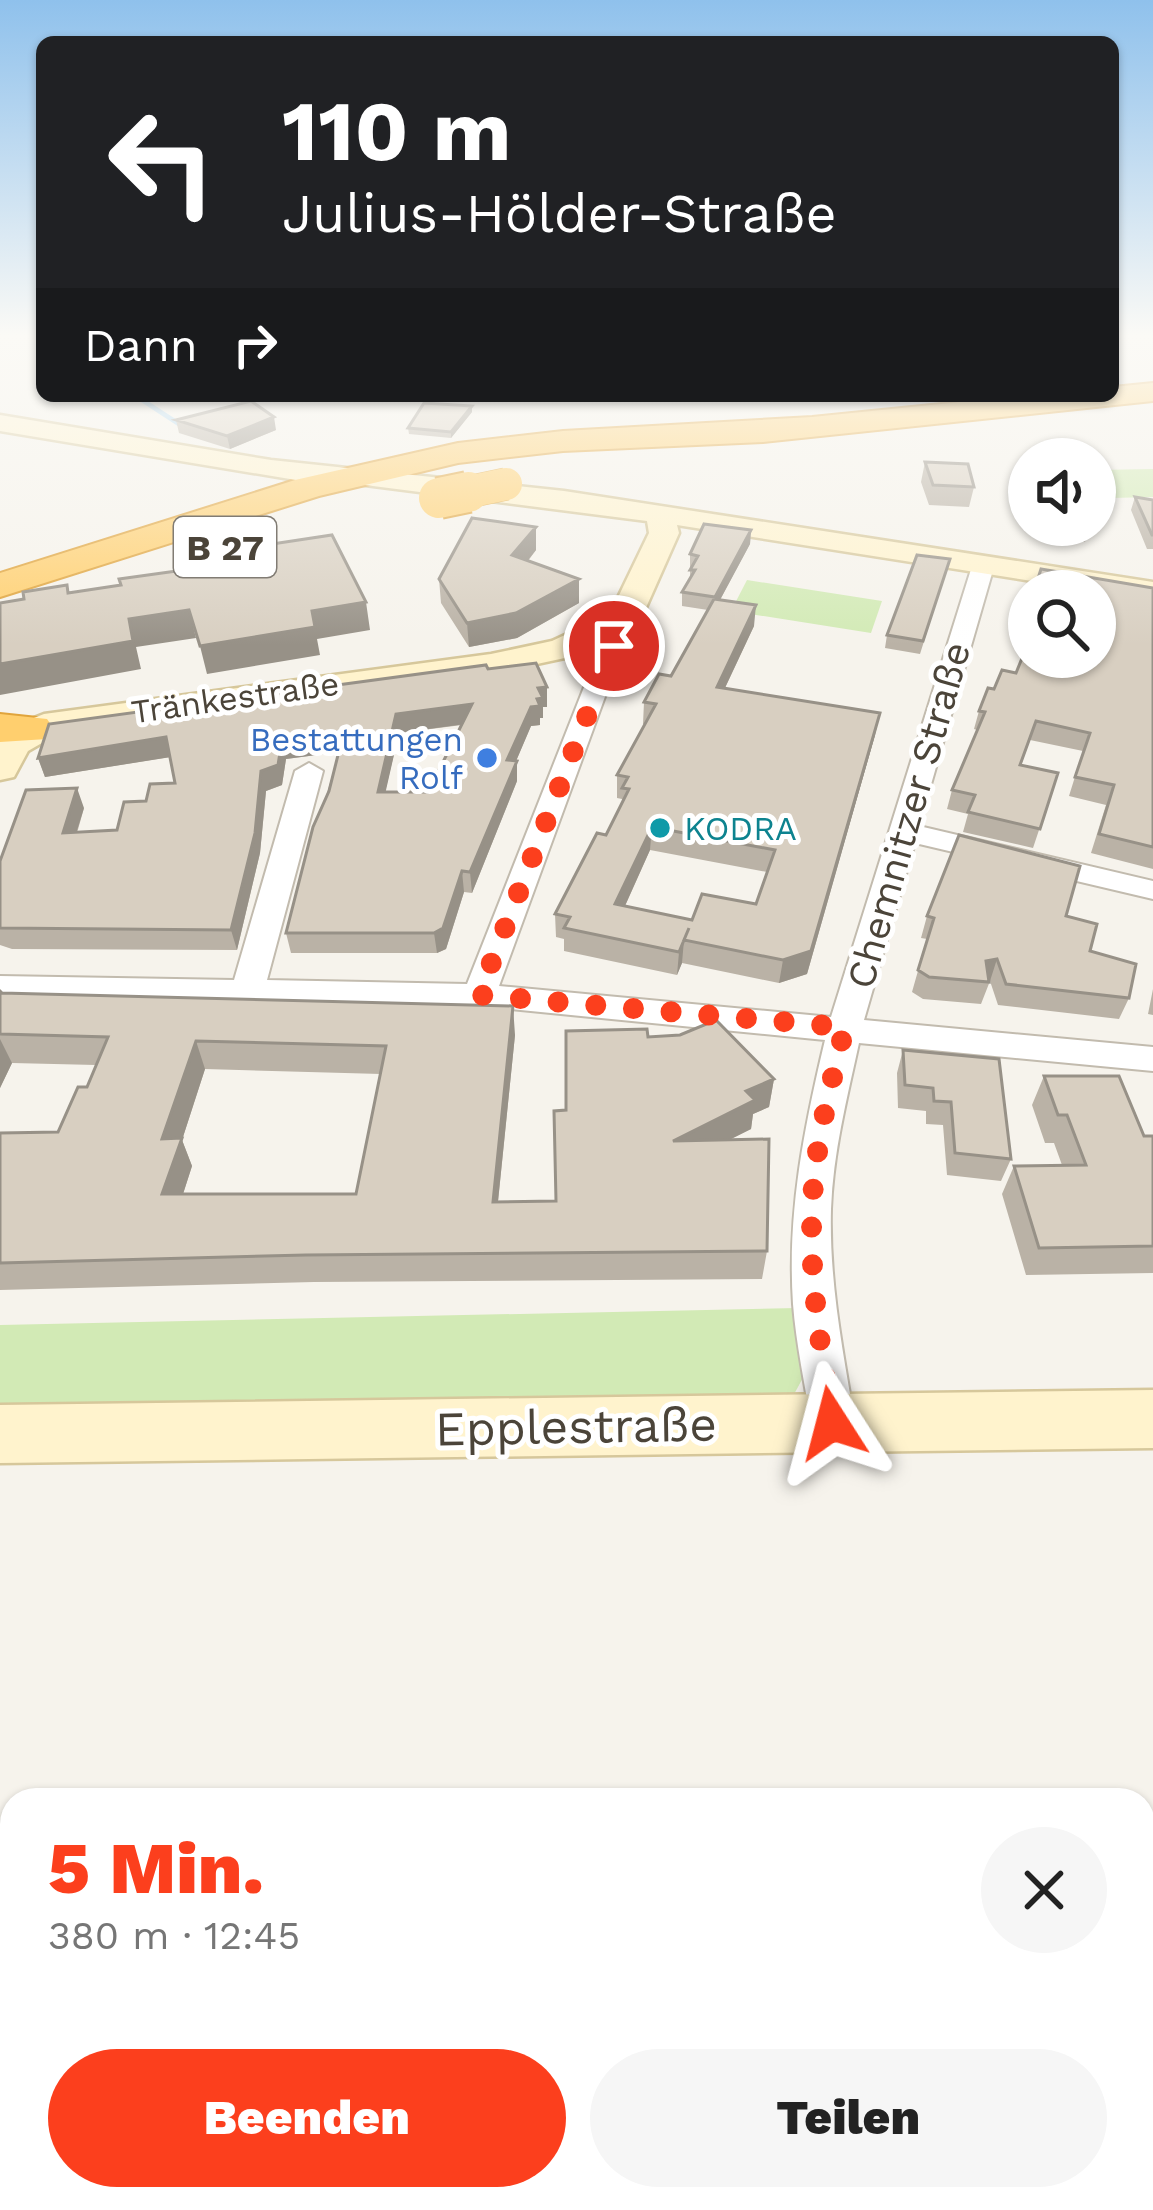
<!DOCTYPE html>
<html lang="de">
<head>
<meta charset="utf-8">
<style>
  body { margin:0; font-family:"Work Sans",sans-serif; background:#f6f6f6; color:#222; height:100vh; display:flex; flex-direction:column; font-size:45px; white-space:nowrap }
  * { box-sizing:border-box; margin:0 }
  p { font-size:39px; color:#767676 }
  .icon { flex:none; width:66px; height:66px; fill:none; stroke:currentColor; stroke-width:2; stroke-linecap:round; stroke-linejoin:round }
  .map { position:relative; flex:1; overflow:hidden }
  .drawer { position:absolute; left:0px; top:1788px; width:1155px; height:423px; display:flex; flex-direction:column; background:#fff; border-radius:36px 36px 0 0; box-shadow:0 3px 9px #0004 }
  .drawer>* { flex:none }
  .hud { position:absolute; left:36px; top:36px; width:1083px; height:366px; border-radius:18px; box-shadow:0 3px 9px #0004; background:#202124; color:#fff; overflow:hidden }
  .controls { position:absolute; left:1008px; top:438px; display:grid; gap:24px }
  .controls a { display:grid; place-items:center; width:108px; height:108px; border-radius:50%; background:#fff; box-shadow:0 3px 9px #0004; font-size:60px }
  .pin { position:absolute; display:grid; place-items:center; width:102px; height:102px; color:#fff; margin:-51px; border:6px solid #fff; border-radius:50%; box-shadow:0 3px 12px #0007 }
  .me { position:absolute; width:132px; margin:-66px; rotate:351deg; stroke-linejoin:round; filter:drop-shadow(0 0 9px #0008) }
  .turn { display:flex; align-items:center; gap:42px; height:252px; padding:0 48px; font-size:54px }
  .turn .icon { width:156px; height:156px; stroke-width:2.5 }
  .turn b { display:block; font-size:84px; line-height:102px }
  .then { display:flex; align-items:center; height:114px; padding:0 48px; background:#0003; gap:24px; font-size:45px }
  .round { display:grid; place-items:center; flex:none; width:126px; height:126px; border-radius:63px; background:#f6f6f6 }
  .head { display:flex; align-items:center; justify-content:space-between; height:204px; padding:0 48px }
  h1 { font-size:72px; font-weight:800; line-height:90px; color:#fc3f1d }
  .primary-button { display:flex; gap:24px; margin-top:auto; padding:24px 48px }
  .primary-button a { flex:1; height:138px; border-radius:72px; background:#fc3f1d; color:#fff; font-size:48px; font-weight:800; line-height:138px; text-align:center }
  .primary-button a+a { background:#f6f6f6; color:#222 }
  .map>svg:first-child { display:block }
  .green { fill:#d2eab5 }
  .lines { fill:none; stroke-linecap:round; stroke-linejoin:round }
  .stream { stroke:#a9d4f2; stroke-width:4.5 }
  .street-casing { stroke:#c2bbae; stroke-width:4 }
  .secondary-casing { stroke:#d6c79b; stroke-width:5 }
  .highway-casing { stroke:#e0a43c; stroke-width:4 }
  .street { fill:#fff; fill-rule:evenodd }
  .secondary { fill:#fff3cd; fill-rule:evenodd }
  .highway { fill:#ffcf6e; fill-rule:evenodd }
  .highway-bridge-far1-casing { stroke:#e0a43c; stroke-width:33; stroke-linecap:butt }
  .highway-bridge-casing { stroke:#e0a43c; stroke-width:44; stroke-linecap:butt }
  .highway-bridge-far1 { stroke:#ffcf6e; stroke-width:32 }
  .highway-bridge { stroke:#ffcf6e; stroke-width:40 }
  .wall { fill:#bab2a6; fill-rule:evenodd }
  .shaded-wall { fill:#979187 }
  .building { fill:#d8cfc1; stroke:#979187; stroke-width:3; fill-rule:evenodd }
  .route { stroke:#fc3f1d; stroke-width:21; stroke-dasharray:0 37.8 }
  .shop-dot { fill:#3f7fe0; stroke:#fff; stroke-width:4.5 }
  .culture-dot { fill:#0f9aa8; stroke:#fff; stroke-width:4.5 }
  .labels { text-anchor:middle; stroke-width:10; stroke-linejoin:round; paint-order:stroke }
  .far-street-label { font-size:33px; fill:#4b4439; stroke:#fff }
  .far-shop-label { font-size:33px; fill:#366cbe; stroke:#fff; text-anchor:end }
  .far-culture-label { font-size:33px; fill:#0d838f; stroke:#fff; text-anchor:start }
  .shield { fill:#fff; stroke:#817c74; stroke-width:3 }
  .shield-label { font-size:36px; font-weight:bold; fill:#4b4439 }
  .street-label { font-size:39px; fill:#4b4439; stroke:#fff }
  .near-street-label { font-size:48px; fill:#4b4439; stroke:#fff }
</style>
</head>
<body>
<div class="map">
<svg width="1153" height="2210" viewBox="0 0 1153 2210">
  <rect width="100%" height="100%" fill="#f6f3ec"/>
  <path class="green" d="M1153,469V497L1111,498L1095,480V470Z
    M747,580L882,601L871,633L731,611Z
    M797,1308L805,1374L792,1398L0,1418V1325Z"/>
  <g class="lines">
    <path class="stream" d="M136,396L182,426"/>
    <g class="street-casing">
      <path id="street" d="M984,557L995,563L919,826L1153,881V899L915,843L864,1020L1153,1047V1071L859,1043C847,1098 833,1153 831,1209C829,1282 843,1352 855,1423L849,1437L833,1443L817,1437L811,1423C805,1384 796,1344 793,1304C787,1213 804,1128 825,1040L479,1006L0,998V976L234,980L295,771L309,763L323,771L267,980L467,984L590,672L602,665L614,672L499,986L831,1017L973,563Z"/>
    </g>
    <g class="secondary-casing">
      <path id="secondary" d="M0,415L271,460L564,491L1153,582V600L677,525L679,533L625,655H601L597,645L574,656L491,674L61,732L28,751L14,777L0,780V737L16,725L44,714L491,654L552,641L610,614L649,533L647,521L318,479L308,482L0,431Z
        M1153,1390V1448L0,1463V1405Z"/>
    </g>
    <g class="highway-casing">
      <path id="highway" d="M1153,383V401L763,442L563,451L458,463L319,496L0,597V573L295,480L458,443L563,431L812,417L1021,396H1113V387Z
        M0,714L47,719L54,729L47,739L0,742Z"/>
    </g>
    <use href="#street" class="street"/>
    <use href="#secondary" class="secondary"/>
    <use href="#highway" class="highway"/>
    <g class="highway-bridge-far1-casing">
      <path id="highway-bridge-far1" d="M454,495L506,484"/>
    </g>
    <g class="highway-bridge-casing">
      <path id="highway-bridge" d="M439,498L468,492"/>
    </g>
    <use href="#highway-bridge-far1" class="highway-bridge-far1"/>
    <use href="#highway-bridge" class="highway-bridge"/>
  </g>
  <path class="wall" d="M472,412L451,438L409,434L408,428Z
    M176,420L276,430L230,449L179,433Z
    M925,462L974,487L969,507L929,505L921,482Z
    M1135,497L1153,500V549H1147L1131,510Z
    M1029,525H1091L1085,542L1027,533Z
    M536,527V550L528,561L579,603L517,638L469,647L441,603L439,579Z
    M751,530L750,544L720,600L754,626L725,688L875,735L807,974L779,983L682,963L677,975L564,951V939L556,937L555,914L606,835L622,804V799L617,798V775L645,724H643L644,702L671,676L708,610L682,606V592L690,580V554ZM650,850L767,872L756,904L692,920L625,906Z
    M950,559L920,654L885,648L887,635Z
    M1153,588V869L1091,853L1106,805L1069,796L1083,751L1030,740L1021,765L1058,773L1033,848L963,832L968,814L947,809L952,790L977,730L974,729L979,711L994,689L1016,673Z
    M1029,604V626L1023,625Z
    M488,669L547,707H543V718H540V725L531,726L516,761L517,781L472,893L464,892L446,949L437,953H291L286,933L339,752L286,759L282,785L266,791L260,853L237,950L12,949L0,945V861L84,808L77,833L117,830L146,801L175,783L170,757L45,777L38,758ZM462,725L428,792H385L399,733Z
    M927,916H1066L1090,951L1129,998L1119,1019L998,1005L990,981L981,1004L923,999L912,992L927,939L921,938Z
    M1153,989V1015L1148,1014Z
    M0,991L2,993L515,1035L498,1202L556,1201L566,1110L648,1037L774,1079L769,1107L753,1114L751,1129L729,1140L767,1251L762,1279L314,1282L0,1290V1133L58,1132L87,1087L96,1065L12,1063L0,1088ZM205,1069L381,1074L356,1194H183L192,1166L182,1140Z
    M903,1050L1011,1159L1001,1181L947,1175L943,1125L926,1124V1111L898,1108L897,1073Z
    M1044,1076L1144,1136H1153V1273L1026,1275L1002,1194L1014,1166L1062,1165L1054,1143H1045L1032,1105Z"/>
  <path class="shaded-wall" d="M472,406V412L451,438V432Z
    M274,417L276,430L230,449L227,436Z
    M536,527V550L513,579L512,555Z
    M751,530L750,544L714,611L715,597Z
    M579,579V603L517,638L469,647L467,623Z
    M366,602L370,630L317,639L320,655L207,674L200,646L312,611Z
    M756,605L754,626L715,709L717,687Z
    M189,610L196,638L136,647L141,669L0,695V664L129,619Z
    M547,687V707H543V718H540V725L531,726L508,780L507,760L538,688Z
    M472,704L473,723L399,733L381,812L378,792L396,714Z
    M880,713L875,735L807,974L779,983L783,960Z
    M344,731L347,751L286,759L282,785L266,791L260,853L237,950L231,930L261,771L282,740Z
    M166,737L171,757L45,777L38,758Z
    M517,761V781L472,893L470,872Z
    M77,788L84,808L70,853L63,833Z
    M652,827L650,850L615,928V904Z
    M462,871L464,892L446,949L437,953L434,933Z
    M689,928L684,940L682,963L677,975L679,952Z
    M997,959L990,981L985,982L986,961Z
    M513,1006L515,1035L495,1230L493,1202Z
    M0,1039L12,1063L0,1088Z
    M196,1041L205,1069L182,1140L192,1166L174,1222L162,1194V1139Z
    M774,1079L769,1107L753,1114L751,1129L671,1169L673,1141L746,1091Z"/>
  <path class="building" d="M251,401L274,417L227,436L176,420Z
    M424,403L472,406L451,432L408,428Z
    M925,462L968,464L974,487L933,485Z
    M1095,484L1101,485L1095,509Z
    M1135,497L1153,500V535H1152Z
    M472,518L536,527L512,555L579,579L516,613L467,623L439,579Z
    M704,524L751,530L715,597L682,592L695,570H690L698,556L690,554Z
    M332,535L366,602L312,611L315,627L200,646L189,610L129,619L133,641L0,664V603L24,599L23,592L67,585L68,593L121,585L119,579L191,569L189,562L245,548Z
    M917,555L950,559L923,641L887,635Z
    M1041,569L1153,588V847L1099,834L1114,785L1075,777L1090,733L1036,721L1020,765L1058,773L1040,829L968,812L975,795L952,790L985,712L979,711L988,688L994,689L1002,670L1016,673L1029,641V657H1095V591H1034Z
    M714,599L756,605L717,687L880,713L811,951L783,960L684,940L689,928L679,952L564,928L570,917L555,914L597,833L606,835L629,789L622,788L628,777L617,775L656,704L644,702L659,674L671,676ZM652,827L775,850L756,904L702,894L692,920L615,904Z
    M536,663L547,687L538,688L543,698L537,699L540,706L531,707L507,760L517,761L470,872L462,871L443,928L434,933H286L313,827L329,791L344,731L282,740L278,765L261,771L255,833L231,930L0,928V861L26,790L77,788L63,833L117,830L124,802L146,801L150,784L175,783L166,737L38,758L49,724L486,665L488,669ZM472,704L428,792H378L396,714Z
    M959,835L1080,866L1066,916L1097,924L1090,951L1136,964L1129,998L1006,984L997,959L986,961L989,982L929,977L918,970L934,918L927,916Z
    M0,991L2,993L513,1006L493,1202L556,1201L554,1111L566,1110V1031L647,1029L648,1037L680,1035L716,1020L774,1079L746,1091L755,1100L673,1141L769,1139L767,1251L306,1255L0,1263V1133L58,1132L78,1087H87L108,1037L0,1034ZM196,1041L386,1046L356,1194H162L182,1138L162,1139Z
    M903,1050L999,1059L1011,1159L955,1153L951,1102L934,1101L933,1088L905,1085Z
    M1044,1076H1119L1144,1136H1153V1246L1039,1248L1014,1166L1086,1165L1067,1115H1058Z"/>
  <linearGradient id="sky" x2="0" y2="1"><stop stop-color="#8fc1ec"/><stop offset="0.52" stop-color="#fbfaf6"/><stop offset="1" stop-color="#fbfaf6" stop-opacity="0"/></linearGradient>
  <rect width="1153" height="645" fill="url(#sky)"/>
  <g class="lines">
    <path class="route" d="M614,646L479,995L845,1027C830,1087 814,1148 812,1210C809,1282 822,1352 832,1423"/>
  </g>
  <circle class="shop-dot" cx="487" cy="758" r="12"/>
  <circle class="culture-dot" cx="660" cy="828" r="12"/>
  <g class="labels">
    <g class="far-street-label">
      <text transform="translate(235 697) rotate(-8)" y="12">Tränkestraße</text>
    </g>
    <g class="far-shop-label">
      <text x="463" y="751">Bestattungen<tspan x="463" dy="38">Rolf</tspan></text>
    </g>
    <g class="far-culture-label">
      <text x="684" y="840">KODRA</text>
    </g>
    <rect class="shield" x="174" y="517" width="102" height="60" rx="9"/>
    <g class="shield-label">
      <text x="225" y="560">B 27</text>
    </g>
    <g class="street-label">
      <text transform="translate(908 815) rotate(-74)" y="14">Chemnitzer Straße</text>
    </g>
    <g class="near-street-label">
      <text transform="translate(576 1426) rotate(-1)" y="17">Epplestraße</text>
    </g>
  </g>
</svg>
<div class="controls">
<a><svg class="icon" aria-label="sound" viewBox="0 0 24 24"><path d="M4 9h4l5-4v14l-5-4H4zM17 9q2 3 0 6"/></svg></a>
<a><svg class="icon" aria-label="search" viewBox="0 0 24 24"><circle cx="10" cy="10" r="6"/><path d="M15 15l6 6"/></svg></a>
</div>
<div class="pin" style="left:614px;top:646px;background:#d93025"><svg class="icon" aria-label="arrive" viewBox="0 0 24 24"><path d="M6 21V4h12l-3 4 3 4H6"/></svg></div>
<svg class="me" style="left:832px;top:1423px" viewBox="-20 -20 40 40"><path d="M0-17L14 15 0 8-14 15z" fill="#fc3f1d" stroke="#fff" stroke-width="4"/></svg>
<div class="hud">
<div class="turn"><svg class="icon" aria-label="left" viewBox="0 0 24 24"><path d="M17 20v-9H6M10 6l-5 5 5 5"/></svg><div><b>110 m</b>Julius-Hölder-Straße</div></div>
<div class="then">Dann<svg class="icon" aria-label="right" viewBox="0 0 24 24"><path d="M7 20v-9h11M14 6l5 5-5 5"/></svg></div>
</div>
<section class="drawer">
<div class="head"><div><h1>5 Min.</h1><p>380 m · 12:45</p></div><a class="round"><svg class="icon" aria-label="close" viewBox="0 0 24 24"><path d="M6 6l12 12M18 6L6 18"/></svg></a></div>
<div class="primary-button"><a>Beenden</a><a>Teilen</a></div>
</section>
</div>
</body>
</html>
